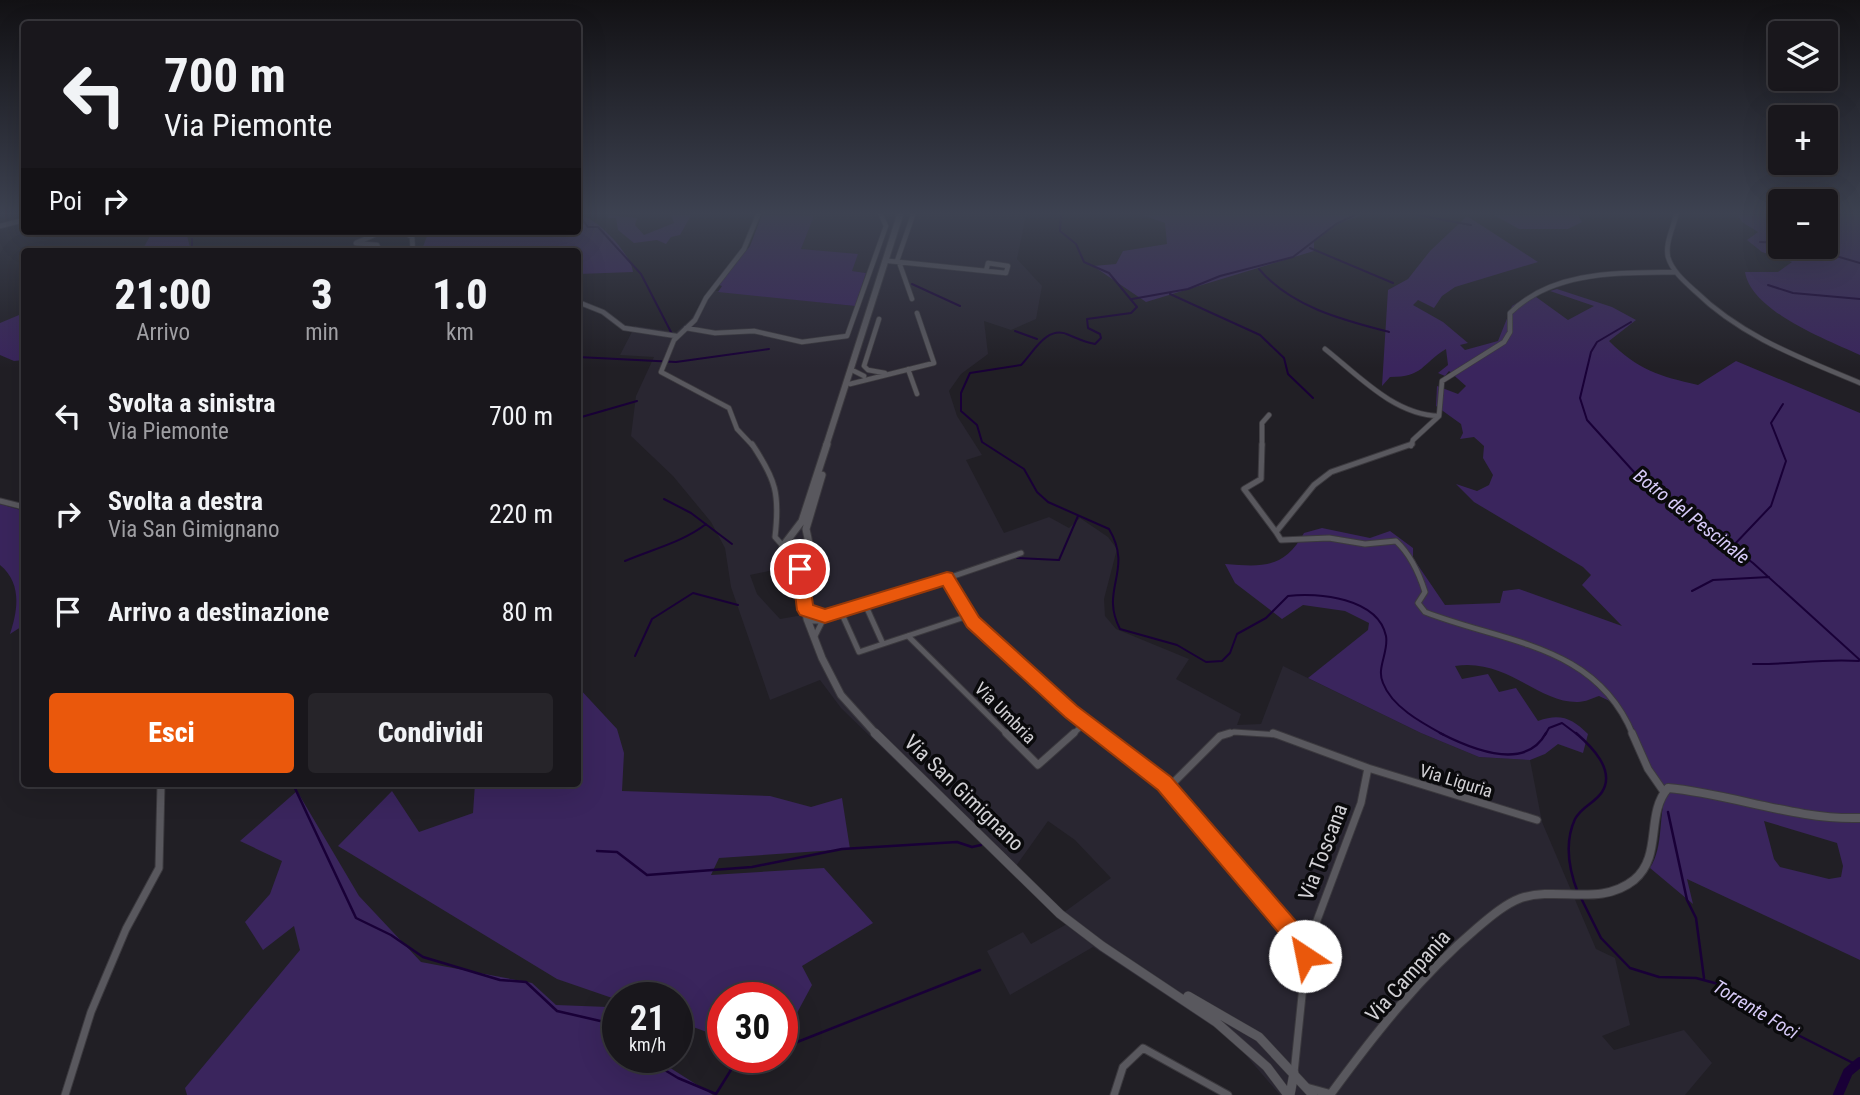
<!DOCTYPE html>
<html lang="it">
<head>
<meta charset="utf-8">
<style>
  body { margin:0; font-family:"Roboto Condensed",sans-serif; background:#262429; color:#f1f3f6; height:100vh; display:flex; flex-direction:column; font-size:26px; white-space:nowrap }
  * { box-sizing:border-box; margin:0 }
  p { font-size:23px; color:#9f9fa3 }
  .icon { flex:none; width:38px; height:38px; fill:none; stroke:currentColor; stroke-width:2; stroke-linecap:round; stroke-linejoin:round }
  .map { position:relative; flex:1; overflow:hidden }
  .drawer { position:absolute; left:21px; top:248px; width:560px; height:539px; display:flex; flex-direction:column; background:#19171c; border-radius:7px; box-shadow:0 7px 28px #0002,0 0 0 2px #37363b }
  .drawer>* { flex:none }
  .guide { position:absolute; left:21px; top:21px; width:560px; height:214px; border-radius:7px; box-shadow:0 7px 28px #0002,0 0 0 2px #37363b; background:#19171c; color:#f1f3f6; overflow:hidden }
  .controls { position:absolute; left:1768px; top:21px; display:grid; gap:14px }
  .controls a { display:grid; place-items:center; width:70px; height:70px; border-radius:7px; background:#19171c; box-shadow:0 7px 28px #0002,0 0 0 2px #37363b; font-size:35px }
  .speed { position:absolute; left:602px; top:982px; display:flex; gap:14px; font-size:35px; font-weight:700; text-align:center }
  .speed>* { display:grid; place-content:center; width:91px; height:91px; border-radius:50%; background:#19171c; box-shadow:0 7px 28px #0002,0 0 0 2px #37363b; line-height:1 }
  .speed small { font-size:18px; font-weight:400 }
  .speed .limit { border:10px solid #d22; background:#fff; color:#111 }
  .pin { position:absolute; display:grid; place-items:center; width:60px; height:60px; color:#fff; margin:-30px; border:4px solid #fff; border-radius:50%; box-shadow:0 2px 7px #0007 }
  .me { position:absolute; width:77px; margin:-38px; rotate:326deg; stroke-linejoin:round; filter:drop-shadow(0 0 5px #0008) }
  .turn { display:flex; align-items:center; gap:24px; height:147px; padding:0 28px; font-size:32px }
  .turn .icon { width:91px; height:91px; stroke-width:2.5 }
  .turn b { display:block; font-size:49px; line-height:60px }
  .then { display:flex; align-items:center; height:66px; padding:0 28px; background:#0003; gap:14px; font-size:26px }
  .eta { display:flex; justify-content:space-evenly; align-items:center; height:119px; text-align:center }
  .eta b { font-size:42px; font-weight:800; line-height:49px }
  .action { display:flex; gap:14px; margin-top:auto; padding:14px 28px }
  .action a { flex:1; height:80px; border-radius:7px; background:#ea580c; color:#fff; font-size:28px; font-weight:800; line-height:80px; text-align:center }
  .action a+a { background:#262429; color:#f1f3f6 }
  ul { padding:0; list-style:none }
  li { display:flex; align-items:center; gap:21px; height:98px; padding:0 28px }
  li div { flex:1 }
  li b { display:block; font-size:26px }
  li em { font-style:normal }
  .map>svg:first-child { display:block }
  .built { fill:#292631; fill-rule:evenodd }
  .green { fill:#3a255d; fill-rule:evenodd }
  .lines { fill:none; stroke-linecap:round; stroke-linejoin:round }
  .stream-far1 { stroke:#190037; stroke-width:2 }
  .stream { stroke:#190037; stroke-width:2.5 }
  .river { stroke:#190037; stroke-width:10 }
  .minor-far2-casing { stroke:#3b393e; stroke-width:6 }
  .minor-far1-casing { stroke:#3b393e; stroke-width:7 }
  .minor-casing { stroke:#3b393e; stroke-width:9 }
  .tertiary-casing { stroke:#3b393e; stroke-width:10 }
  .secondary-far2-casing { stroke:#3b393e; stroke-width:8 }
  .secondary-far1-casing { stroke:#3b393e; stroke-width:9 }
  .secondary-casing { stroke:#3b393e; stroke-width:10 }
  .minor-far2 { stroke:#59585e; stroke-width:4.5 }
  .minor-far1 { stroke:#59585e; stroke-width:5 }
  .minor { stroke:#59585e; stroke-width:7 }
  .tertiary { stroke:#59585e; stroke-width:8 }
  .secondary-far2 { stroke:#59585e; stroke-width:6 }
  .secondary-far1 { stroke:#59585e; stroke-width:7 }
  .secondary { stroke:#59585e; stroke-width:9 }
  .route { fill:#ea580c; stroke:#983908; stroke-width:2 }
  .labels { text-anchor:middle; stroke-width:7; stroke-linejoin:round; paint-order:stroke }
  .street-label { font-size:18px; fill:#d2d1d5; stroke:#0a0a0c }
  .water-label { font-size:19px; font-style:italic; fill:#d8cbf9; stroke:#0a0a0c }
  .near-street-label { font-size:21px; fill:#d2d1d5; stroke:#0a0a0c }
</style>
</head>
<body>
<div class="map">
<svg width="1860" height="1095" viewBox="0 0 1860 1095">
  <rect width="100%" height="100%" fill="#211f25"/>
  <path class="built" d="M787,215H1026L1017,259L1042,286L1036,319L1011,330L984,321L988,354L961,374L949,391L957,416L982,455L966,460L1004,533L1049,517L1069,528L1080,518L1108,537L1117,549L1104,599L1105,616L1116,629L1189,659L1176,679L1241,714L1237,725L1261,724L1283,666L1421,733L1479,757L1530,760L1542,822L1596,949L1615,958L1630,1025L1602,1036L1614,1050L1684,1030L1712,1063L1685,1095H1280L1232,1039L1093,947L1010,995L987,951L1023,932L1031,944L1067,924L1059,916L1111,878L1075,840L1048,821L1011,873L841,708L820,680L770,700L731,587L725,548L711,522L673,476L631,436L636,396L654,357L620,355L635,326L676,332L691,319L709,290L855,306L866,273L852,271L801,249L814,216ZM792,566L797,571L803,615L780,619L757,594L750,575Z"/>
  <path class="green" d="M578,215C595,215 632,255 633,272L578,274V252H421L429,231H578Z
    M608,215L637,218L635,225L644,235L674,223L671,215H691L680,235L671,237L666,244L657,240L634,243L618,230L616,218H608Z
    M762,215L814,216L801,249L858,254L852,271L866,273L855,306L718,292L722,286L719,285L750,246Z
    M1142,215H1361L1336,225L1314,242V251L1146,302L1093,266L1116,264L1123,251L1167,244L1165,223Z
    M1494,215H1578L1582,222L1568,229H1519Z
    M1738,215H1780V247H1825V215H1860V355C1827,340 1751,311 1745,272H1778L1792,262L1762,252L1747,240L1758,232L1742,222Z
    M1467,216L1538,262L1455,287L1442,296L1434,308L1418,300L1413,305L1443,322L1468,343L1460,345L1465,350L1498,341L1512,306L1532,294L1568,320L1594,306L1550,291L1557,289L1612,307L1636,320L1609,341C1638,370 1659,376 1698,385L1736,361L1860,413V960L1687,879L1693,904L1650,868C1664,846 1658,818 1666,794L1614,703L1599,696C1593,698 1585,702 1578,702C1538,703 1507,658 1455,666L1462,679L1488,674L1499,692L1516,688L1538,721C1560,713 1572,718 1588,734L1583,753L1558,744L1545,754L1530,760L1479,757L1421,733L1308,678L1368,630L1369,623L1345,611L1303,605L1282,619L1235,583L1225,564C1262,567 1284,569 1304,533L1322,528L1370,538L1390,531L1413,548V558L1445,605L1500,603L1503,591L1519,589L1622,626L1582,585L1591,575L1583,567L1474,502L1456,484L1477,491L1489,485L1493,475L1483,458L1484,446L1474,437L1460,439L1463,433L1461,424L1436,406L1437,386L1458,394L1466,386L1449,371L1445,376L1438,373L1448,365L1446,349C1421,364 1424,377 1390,377L1382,386L1388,290L1408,279L1430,251ZM1764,821L1837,843L1843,866L1841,877L1829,879L1780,867L1774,859Z
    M153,231H186L191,252H141Z
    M19,315L21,326L24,329V360L14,361L0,355V323Z
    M0,504L24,511V625L10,634C18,610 22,583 0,565Z
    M578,687L617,729L624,753L622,791L770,796L811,807L842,798L850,849L719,858L711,875L824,868L873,923L802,966L812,985L790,1026L782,1030V998H723V1038L677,1021V998H618V1000L557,979L338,846L392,791L419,832L473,813L475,784H578Z
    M297,791L359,896L421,962L532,983L556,1005L608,1007L618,1019V1057H653L713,1095H187L185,1088L300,950L294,926L263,950L245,922L270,894L282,861L240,841Z"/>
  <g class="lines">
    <path class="stream-far1" d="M579,215L588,227H598L641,274L672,334
      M1061,215L1060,231L1076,244L1084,262L1109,273L1137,307L1131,313L1087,319L1088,328L1100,334L1101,338L1095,344C1084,342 1079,339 1069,335C1047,324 1033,353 1021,365L970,373L961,393V411L977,425L982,442L1024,469L1037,492L1048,502L1109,529C1134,571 1099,589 1120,629L1177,645L1206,662L1222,661L1230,653L1237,634L1266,618L1288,596C1318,592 1378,598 1386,636C1389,652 1376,668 1383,683C1392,707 1422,723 1444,735
      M1417,215L1471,225
      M192,239V252
      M1760,242L1780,243
      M1805,247L1860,263
      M1310,248L1393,283
      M1259,269C1291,307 1343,320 1389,332
      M912,284L960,306
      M1768,285L1793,293L1860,299
      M1170,294L1260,335L1284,358L1288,374L1313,398
      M1132,299L1188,289L1220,276L1293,257L1336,224L1355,215
      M1631,322L1597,342L1591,352L1580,398L1587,420L1634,472L1753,563L1860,660
      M1015,331L1037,339
      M578,357L676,362L769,349
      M578,418L637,401
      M664,499L691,513L732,544
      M1733,546L1771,506L1786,461L1771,423L1783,404
      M1017,558L1059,560L1078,516
      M625,561C653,549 683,542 706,524
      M1692,591L1713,580L1769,577
      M635,656L652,619L693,593L738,605
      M1753,664C1789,665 1823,658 1859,661
      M1545,735L1549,728L1562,723L1578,735"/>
    <path class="stream" d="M1440,733C1471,749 1525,772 1546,733
      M1576,733C1591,746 1616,770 1602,792C1595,803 1582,806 1575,819C1564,843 1569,870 1578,893
      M293,784L356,918L391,935L423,957L500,980L526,982L557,1011L609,1023L618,1032
      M1668,812L1687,900L1696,918L1704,978
      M597,851L617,852L647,875L752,867L842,849L957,842L972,847L981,845
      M1581,898L1601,938L1630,968L1659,977L1696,978L1722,985L1788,1030L1855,1064
      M782,1048L980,970
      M643,1057L678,1078L716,1094
      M716,1094L739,1057H758"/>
    <path class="river" d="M1838,1095L1848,1072L1860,1062"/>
    <g class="minor-far2-casing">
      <path id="minor-far2" d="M1676,215C1673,229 1665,243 1668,257C1672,271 1685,282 1695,291C1742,337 1801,358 1860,383
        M0,226L24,220
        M402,231L412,237L413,252
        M380,252L377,245L356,243L383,231
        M889,261L986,271
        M897,261L913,215
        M899,262L912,299
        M988,263L1008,266L1006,273L986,271Z
        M578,302L603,312L624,328L676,336
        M879,319L864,366L868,370L885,373
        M686,328L715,333L754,331L802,342L847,336L886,226L881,215
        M1325,349C1358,375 1394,415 1439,416
        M908,369L917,394
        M854,371L864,376
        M850,384L934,363L917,313
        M753,446L737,429L729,408L661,372L674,340L695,320L706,298L744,249L758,215
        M1262,446V423L1269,415
        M1411,446L1413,440L1439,416L1442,381L1504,342L1510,332V313C1553,270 1620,273 1676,272"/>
    </g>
    <g class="minor-far1-casing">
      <path id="minor-far1" d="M752,444C776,480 780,494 775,537L783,546
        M1262,444L1261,479L1244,489L1276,532
        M1412,444L1331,472L1314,485L1276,532L1281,540L1329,538L1365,544L1396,541C1411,555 1419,573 1425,592L1418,603L1425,612C1504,643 1596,644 1633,735
        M0,501L24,507
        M947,578L973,622L1071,712L1101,735
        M806,610L830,615
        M841,612L859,652L883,644L865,604
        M808,621H822L1021,553
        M908,636L1008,735
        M814,638L823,620
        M883,644L968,616
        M1072,735L1085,723
        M1224,735L1234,732L1278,735"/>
    </g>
    <g class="minor-casing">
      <path id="minor" d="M1006,733L1038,765L1074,733
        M1099,733L1165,784L1306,949
        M1273,733L1368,768L1537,820
        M1632,733L1648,769L1664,792
        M1168,788L1220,736L1230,733
        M1294,1073L1307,947L1361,803L1368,768
        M65,1095L91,1012L126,929L159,868L161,784
        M1114,1095L1123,1067L1143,1048L1228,1095"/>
    </g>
    <g class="tertiary-casing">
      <path id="tertiary" d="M1308,1088L1330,1094
        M1330,1095C1374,1035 1420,976 1477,928C1490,917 1505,904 1521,898C1559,886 1600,907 1634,880C1663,856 1645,814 1668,788C1733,794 1795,820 1860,818"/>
    </g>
    <g class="secondary-far2-casing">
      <path id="secondary-far2" d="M826,446L900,215"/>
    </g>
    <g class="secondary-far1-casing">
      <path id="secondary-far1" d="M827,444L802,521L783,546L799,570L807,619L822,658L841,695L877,735
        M800,572L803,558L810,548L806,529L822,475"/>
    </g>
    <g class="secondary-casing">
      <path id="secondary" d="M875,733L1060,914L1102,946L1216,1022L1267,1067L1288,1095
        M1188,996L1259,1037L1313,1095
        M1290,1095L1294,1073"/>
    </g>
    <use href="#minor-far2" class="minor-far2"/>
    <use href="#minor-far1" class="minor-far1"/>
    <use href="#minor" class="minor"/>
    <use href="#tertiary" class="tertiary"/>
    <use href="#secondary-far2" class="secondary-far2"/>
    <use href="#secondary-far1" class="secondary-far1"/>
    <use href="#secondary" class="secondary"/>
  </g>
  <linearGradient id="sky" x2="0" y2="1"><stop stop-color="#121114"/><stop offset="0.58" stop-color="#3d4251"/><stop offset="1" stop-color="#3d4251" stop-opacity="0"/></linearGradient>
  <rect width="1860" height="368" fill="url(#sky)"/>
  <path class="route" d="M800,563L808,569L813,605L825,609L947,572L952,573L979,617L1077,706L1171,777L1314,942L1317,949L1313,963L1305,966L1298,963L1295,952L1158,790L1065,717L967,627L943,586L825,623L800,615L797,610L792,569Z"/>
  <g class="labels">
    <g class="street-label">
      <text transform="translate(1005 713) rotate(45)" y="6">Via Umbria</text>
      <text transform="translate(1456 781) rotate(17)" y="6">Via Liguria</text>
    </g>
    <g class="water-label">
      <text transform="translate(1692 516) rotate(38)" y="7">Botro del Pescinale</text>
      <text transform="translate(1756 1009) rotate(31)" y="7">Torrente Foci</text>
    </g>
    <g class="near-street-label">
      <text transform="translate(964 793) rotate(44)" y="7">Via San Gimignano</text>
      <text transform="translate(1323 852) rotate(-69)" y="7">Via Toscana</text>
      <text transform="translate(1408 976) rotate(-48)" y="7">Via Campania</text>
    </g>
  </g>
</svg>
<div class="controls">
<a><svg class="icon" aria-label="layers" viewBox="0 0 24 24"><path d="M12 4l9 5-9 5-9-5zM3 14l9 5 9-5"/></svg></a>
<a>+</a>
<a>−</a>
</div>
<div class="speed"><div>21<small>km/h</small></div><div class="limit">30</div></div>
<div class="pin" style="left:800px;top:569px;background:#d93025"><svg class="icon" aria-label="arrive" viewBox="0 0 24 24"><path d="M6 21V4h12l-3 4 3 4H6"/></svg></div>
<svg class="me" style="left:1305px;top:956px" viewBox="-20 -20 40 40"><circle r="19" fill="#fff"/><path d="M0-13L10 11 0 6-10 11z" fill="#ea580c"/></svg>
<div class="guide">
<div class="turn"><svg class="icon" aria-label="left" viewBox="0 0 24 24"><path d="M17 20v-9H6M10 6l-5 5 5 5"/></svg><div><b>700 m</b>Via Piemonte</div></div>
<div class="then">Poi<svg class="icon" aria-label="right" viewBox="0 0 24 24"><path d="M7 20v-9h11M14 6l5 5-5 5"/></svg></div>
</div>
<section class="drawer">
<div class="eta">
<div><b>21:00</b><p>Arrivo</p></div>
<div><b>3</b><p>min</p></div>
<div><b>1.0</b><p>km</p></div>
</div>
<ul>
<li><svg class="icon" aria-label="left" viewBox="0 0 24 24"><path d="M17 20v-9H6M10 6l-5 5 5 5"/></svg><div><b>Svolta a sinistra</b><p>Via Piemonte</p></div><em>700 m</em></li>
<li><svg class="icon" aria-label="right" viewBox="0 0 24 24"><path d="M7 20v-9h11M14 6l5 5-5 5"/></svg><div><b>Svolta a destra</b><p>Via San Gimignano</p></div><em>220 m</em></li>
<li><svg class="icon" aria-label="arrive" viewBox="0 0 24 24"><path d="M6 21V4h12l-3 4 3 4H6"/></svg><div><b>Arrivo a destinazione</b></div><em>80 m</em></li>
</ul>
<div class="action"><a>Esci</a><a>Condividi</a></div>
</section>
</div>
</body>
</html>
